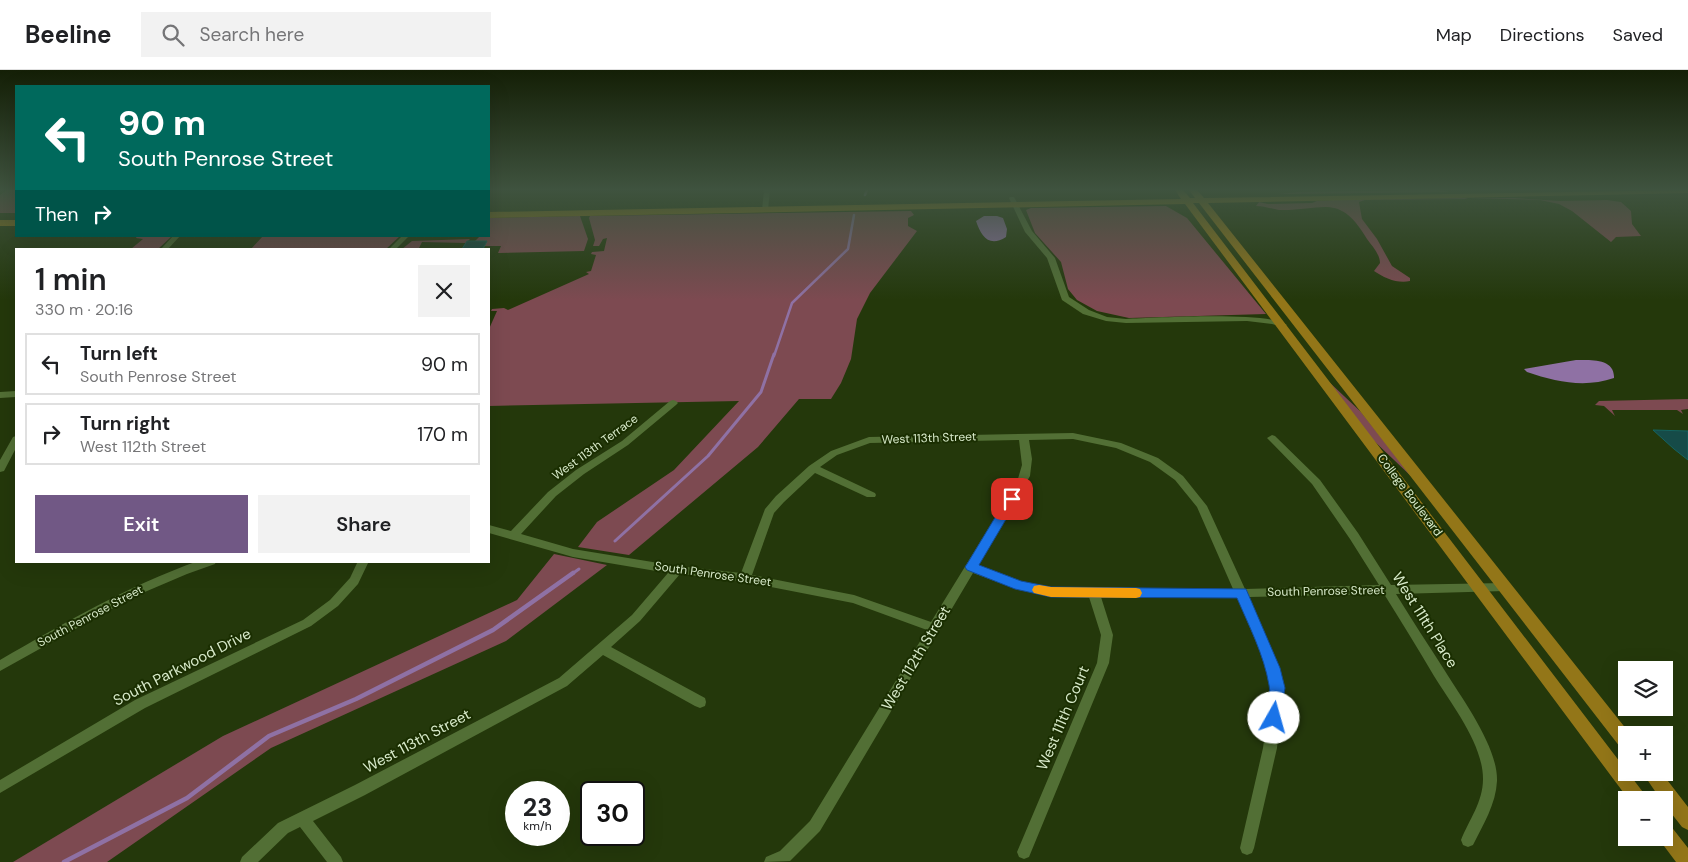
<!DOCTYPE html>
<html lang="en">
<head>
<meta charset="utf-8">
<style>
  body { margin:0; font-family:"DM Sans",sans-serif; background:#f2f2f2; color:#202124; height:100vh; display:flex; flex-direction:column; font-size:19px; white-space:nowrap }
  * { box-sizing:border-box; margin:0 }
  p { font-size:16px; color:#757577 }
  .icon { flex:none; width:28px; height:28px; fill:none; stroke:currentColor; stroke-width:2; stroke-linecap:round; stroke-linejoin:round }
  .map { position:relative; flex:1; overflow:hidden }
  .panel { position:absolute; left:15px; top:178px; width:475px; height:315px; display:flex; flex-direction:column; background:#fff; border-radius:0px; box-shadow:0 5px 20px #0002 }
  .panel>* { flex:none }
  .guide { position:absolute; left:15px; top:15px; width:475px; height:152px; border-radius:0px; box-shadow:0 5px 20px #0002; background:#00695c; color:#fff; overflow:hidden }
  .fabs { position:absolute; left:1618px; top:591px; display:grid; gap:10px }
  .fabs a { display:grid; place-items:center; width:55px; height:55px; border-radius:0px; background:#fff; box-shadow:0 5px 20px #0002; font-size:25px }
  .speed { position:absolute; left:505px; top:711px; display:flex; gap:10px; font-size:25px; font-weight:700; text-align:center }
  .speed>* { display:grid; place-content:center; width:65px; height:65px; border-radius:50%; background:#fff; box-shadow:0 5px 20px #0002; line-height:1 }
  .speed small { font-size:12px; font-weight:400 }
  .speed .limit { border:2px solid #111; border-radius:8px; background:#fff; color:#111 }
  .pin { position:absolute; display:grid; place-items:center; width:42px; height:42px; color:#fff; margin:-21px; border-radius:10px; box-shadow:0 2px 8px #0006 }
  .me { position:absolute; width:55px; margin:-28px; rotate:7deg; stroke-linejoin:round; filter:drop-shadow(0 0 4px #0008) }
  .turn { display:flex; align-items:center; gap:18px; height:105px; padding:0 20px; font-size:22px }
  .turn .icon { width:65px; height:65px; stroke-width:2.5 }
  .turn b { display:block; font-size:35px; line-height:42px }
  .then { display:flex; align-items:center; height:48px; padding:0 20px; background:#0003; gap:10px; font-size:19px }
  .round { display:grid; place-items:center; flex:none; width:52px; height:52px; border-radius:0px; background:#f2f2f2 }
  .overview { display:flex; align-items:center; justify-content:space-between; height:85px; padding:0 20px }
  h1 { font-size:30px; font-weight:600; line-height:38px }
  .action { display:flex; gap:10px; margin-top:auto; padding:10px 20px }
  .action a { flex:1; height:58px; border-radius:0px; background:#715885; color:#fff; font-size:20px; font-weight:600; line-height:58px; text-align:center }
  .action a+a { background:#f2f2f2; color:#202124 }
  ul { padding:0; list-style:none }
  li { display:flex; align-items:center; gap:15px; height:62px; margin:0 10px 8px; padding:0 10px; border:2px solid #e0e0e0; border-radius:0px }
  li div { flex:1 }
  li b { display:block; font-size:19px }
  li em { font-style:normal }
  header { display:flex; align-items:center; gap:30px; box-sizing:border-box; height:70px; padding:0 25px; background:#fff; border-bottom:1px solid #e0e0e0 }
  header strong { font-size:24px }
  nav { display:flex; gap:28px; margin-inline-start:auto; font-size:18px }
  .search { width:350px; height:45px; background:#f2f2f2; display:flex; align-items:center; gap:12px; box-sizing:border-box; padding:0 18px; border-radius:0px; color:#757577; font-size:19px }
  .map>svg:first-child { display:block }
  .green { fill:#7d4a51 }
  .water { fill:#8f71a4 }
  .lines { fill:none; stroke-linecap:round; stroke-linejoin:round }
  .stream-far2 { stroke:#8f71a4; stroke-width:2.5 }
  .stream-far1 { stroke:#8f71a4; stroke-width:3 }
  .stream { stroke:#8f71a4; stroke-width:4.5 }
  .building { fill:#164b48; stroke:#146461 }
  .minor { fill:#526f35; fill-rule:evenodd }
  .major { fill:#937618; fill-rule:evenodd }
  .route { fill:#1a73e8; stroke:#114b97 }
  .slow { fill:#f59e0b }
  .labels { text-anchor:middle; stroke-width:4; stroke-linejoin:round; paint-order:stroke }
  .street-label { font-size:12px; fill:#d8eaca; stroke:#1a2e01 }
  .near-street-label { font-size:15px; fill:#d8eaca; stroke:#1a2e01 }
</style>
</head>
<body>
<header>
<strong>Beeline</strong>
<div class="search"><svg class="icon" aria-label="search" viewBox="0 0 24 24"><circle cx="10" cy="10" r="6"/><path d="M15 15l6 6"/></svg>Search here</div>
<nav><a>Map</a><a>Directions</a><a>Saved</a></nav>
</header>
<div class="map">
<svg width="1688" height="792" viewBox="0 0 1688 792">
  <rect width="100%" height="100%" fill="#24380b"/>
  <path class="green" d="M7,120H16V143H0V125Z
    M1437,120L1450,122L1279,124L1297,122Z
    M1465,128L1468,129L1365,130L1359,132L1362,149L1377,169L1392,196L1410,208V211C1398,214 1384,208 1374,201L1380,193C1380,184 1372,176 1367,169C1339,122 1324,141 1279,140C1272,139 1264,136 1256,136L1259,132L1268,134L1312,133L1317,131L1333,130Z
    M1470,128H1514L1560,131L1607,130L1621,132L1631,141L1632,154L1641,166L1616,167L1611,172L1572,141L1559,134L1540,130Z
    M1166,136L1187,148L1266,244L1129,248L1097,241L1077,230L1068,219L1061,192L1035,163L1026,140L1031,138Z
    M911,141L914,145L908,148V156L917,161L870,223L857,249L851,289L841,313L831,329H799L758,377L629,485L578,477L597,452L674,400L739,331L489,336V259L497,241H491L492,239L504,238L508,240L589,204L586,202L591,201L596,185L591,184L592,182L604,181L607,168L603,169L599,176H593L595,170L589,148L590,146Z
    M580,146L588,169L584,181L498,183L501,176H484L487,171H475L480,166H489V148Z
    M137,166H172L158,179H131L143,169L136,168Z
    M263,166H400L386,179H251Z
    M470,169L466,173L422,172L419,178L428,179H402L412,171Z
    M1328,311L1361,342L1414,409L1373,370Z
    M1688,329V339L1681,340L1683,344L1677,340H1612L1615,346L1604,336L1595,335L1599,331Z
    M554,484L607,495L506,571L271,678L107,792H13L223,666L517,530Z"/>
  <path class="water" d="M984,146H997L1003,148L1007,159L1006,167C989,178 981,166 976,151Z
    M1576,290C1590,290 1615,288 1614,308C1585,318 1556,312 1527,302L1524,299Z"/>
  <g class="lines">
    <path class="stream-far2" d="M865,125L867,120
      M774,286L792,233L848,179L854,145"/>
    <path class="stream-far1" d="M615,471L708,386L761,322L774,284
      M572,504L579,499"/>
    <path class="stream" d="M64,792L187,728L269,666L356,629L493,560L573,503"/>
  </g>
  <path class="building" d="M467,171H487L483,179H462Z
    M1653,360L1688,361V390L1674,379Z"/>
  <g class="lines">
    <path class="minor" d="M764,120H770L768,140L765,142L762,140Z
      M1010,127H1014L1032,161L1055,188L1069,227L1089,240L1107,247L1126,249C1155,248 1269,241 1287,255L1283,257L1272,254L1247,251L1126,253L1106,251L1083,244L1062,230L1047,188L1025,162L1009,128Z
      M173,166H180L168,179H161Z
      M402,166H409L396,179H389Z
      M16,321V327L0,328V322Z
      M673,330L676,331L678,333L676,335L628,375L584,404L556,426L521,464L573,479L677,496L741,503L765,439L776,426L809,396L831,381L869,367L1073,363L1121,373L1158,388L1183,406L1207,436L1245,519L1379,515L1350,469L1312,414L1267,368L1272,365L1275,366L1320,410L1358,463L1391,515L1505,513L1509,514L1511,517L1509,520L1505,521L1396,524C1412,550 1429,576 1445,601C1463,630 1498,677 1497,711C1496,734 1483,755 1473,775L1468,777L1463,775L1461,770C1469,750 1483,732 1483,709C1483,674 1452,635 1434,606C1418,579 1401,551 1384,524L1249,527L1279,598L1283,618L1277,678L1254,778L1252,783L1247,785L1242,783L1240,778L1263,678L1271,618L1267,598L1237,527H1101L1113,565L1109,593L1029,787L1024,789L1019,787L1017,782L1097,593L1101,565L1089,527L1051,526L1019,520L973,503L820,761L790,791L764,792L766,787L780,781L810,751L927,560L853,533L740,511L680,504L640,551L611,577L705,628L706,632L705,636L700,638L695,636L603,585L567,616L365,725L313,751L341,787L343,792H327L300,757L288,763L258,792H240L242,787L278,753L355,715L559,608L632,545L668,503L573,487L489,463V455L511,461L548,422L576,400L622,371L670,331ZM1073,369L1116,378L1150,392L1175,410L1197,437L1233,519L1051,518L1021,512L978,495L1030,406L1032,389L1029,370ZM1019,370L1022,395L1017,412L931,552L854,525L752,505L774,443L784,432L815,403L867,427H875L876,425L875,423L820,397L837,385L870,373Z
      M16,366V378L4,401L0,402V390L13,367Z
      M198,491H216L215,494L187,504L133,527L0,601V590C64,553 128,516 198,491Z
      M358,491H369L358,514L338,536L311,556L145,638L0,723V710L135,630L303,550L330,530L350,508Z"/>
    <path class="major" d="M1175,120H1183L1190,128H1195L1189,120H1197L1204,128L1688,120V123L1208,133L1631,665H1626V679L1620,677L1199,133H1193L1649,730H1629L1185,134L489,148V142L1181,129Z
      M0,150H16V156H0Z
      M1642,702H1661L1688,737V760L1682,757L1664,734V730H1661Z
      M1664,752L1670,755L1688,778V792H1676L1658,768H1664Z"/>
  </g>
  <linearGradient id="sky" x2="0" y2="1"><stop stop-color="#141f06"/><stop offset="0.52" stop-color="#3f533f"/><stop offset="1" stop-color="#3f533f" stop-opacity="0"/></linearGradient>
  <rect width="1688" height="230" fill="url(#sky)"/>
  <path class="route" d="M1012,425L1018,429L979,495L1021,511L1051,517L1246,519L1280,598L1285,618L1279,653L1274,655L1268,653C1263,641 1272,627 1269,615C1264,585 1249,556 1237,528L1051,527L1015,519L967,500L965,497L967,494L1008,426Z"/>
  <path class="slow" d="M1039,515L1051,517L1136,518L1140,519L1142,523L1140,527L1136,528L1051,527L1034,523L1032,520L1034,516Z"/>
  <g class="labels">
    <g class="street-label">
      <text transform="translate(929 368) rotate(-2)" y="4">West 113th Street</text>
      <text transform="translate(595 377) rotate(-36)" y="4">West 113th Terrace</text>
      <text transform="translate(1410 425) rotate(53)" y="4">College Boulevard</text>
      <text transform="translate(713 504) rotate(8)" y="4">South Penrose Street</text>
      <text transform="translate(1326 521) rotate(-1)" y="4">South Penrose Street</text>
      <text transform="translate(90 546) rotate(-28)" y="4">South Penrose Street</text>
    </g>
    <g class="near-street-label">
      <text transform="translate(1425 550) rotate(58)" y="5">West 111th Place</text>
      <text transform="translate(916 588) rotate(-59)" y="5">West 112th Street</text>
      <text transform="translate(182 597) rotate(-27)" y="5">South Parkwood Drive</text>
      <text transform="translate(1063 648) rotate(-67)" y="5">West 111th Court</text>
      <text transform="translate(417 671) rotate(-28)" y="5">West 113th Street</text>
    </g>
  </g>
</svg>
<div class="fabs">
<a><svg class="icon" aria-label="layers" viewBox="0 0 24 24"><path d="M12 4l9 5-9 5-9-5zM3 14l9 5 9-5"/></svg></a>
<a>+</a>
<a>−</a>
</div>
<div class="speed"><div>23<small>km/h</small></div><div class="limit">30</div></div>
<div class="pin" style="left:1012px;top:429px;background:#d93025"><svg class="icon" aria-label="arrive" viewBox="0 0 24 24"><path d="M6 21V4h12l-3 4 3 4H6"/></svg></div>
<svg class="me" style="left:1274px;top:648px" viewBox="-20 -20 40 40"><circle r="19" fill="#fff"/><path d="M0-13L10 11 0 6-10 11z" fill="#1a73e8"/></svg>
<div class="guide">
<div class="turn"><svg class="icon" aria-label="left" viewBox="0 0 24 24"><path d="M17 20v-9H6M10 6l-5 5 5 5"/></svg><div><b>90 m</b>South Penrose Street</div></div>
<div class="then">Then<svg class="icon" aria-label="right" viewBox="0 0 24 24"><path d="M7 20v-9h11M14 6l5 5-5 5"/></svg></div>
</div>
<section class="panel">
<div class="overview"><div><h1>1 min</h1><p>330 m · 20:16</p></div><a class="round"><svg class="icon" aria-label="close" viewBox="0 0 24 24"><path d="M6 6l12 12M18 6L6 18"/></svg></a></div>
<ul>
<li><svg class="icon" aria-label="left" viewBox="0 0 24 24"><path d="M17 20v-9H6M10 6l-5 5 5 5"/></svg><div><b>Turn left</b><p>South Penrose Street</p></div><em>90 m</em></li>
<li><svg class="icon" aria-label="right" viewBox="0 0 24 24"><path d="M7 20v-9h11M14 6l5 5-5 5"/></svg><div><b>Turn right</b><p>West 112th Street</p></div><em>170 m</em></li>
</ul>
<div class="action"><a>Exit</a><a>Share</a></div>
</section>
</div>
</body>
</html>
